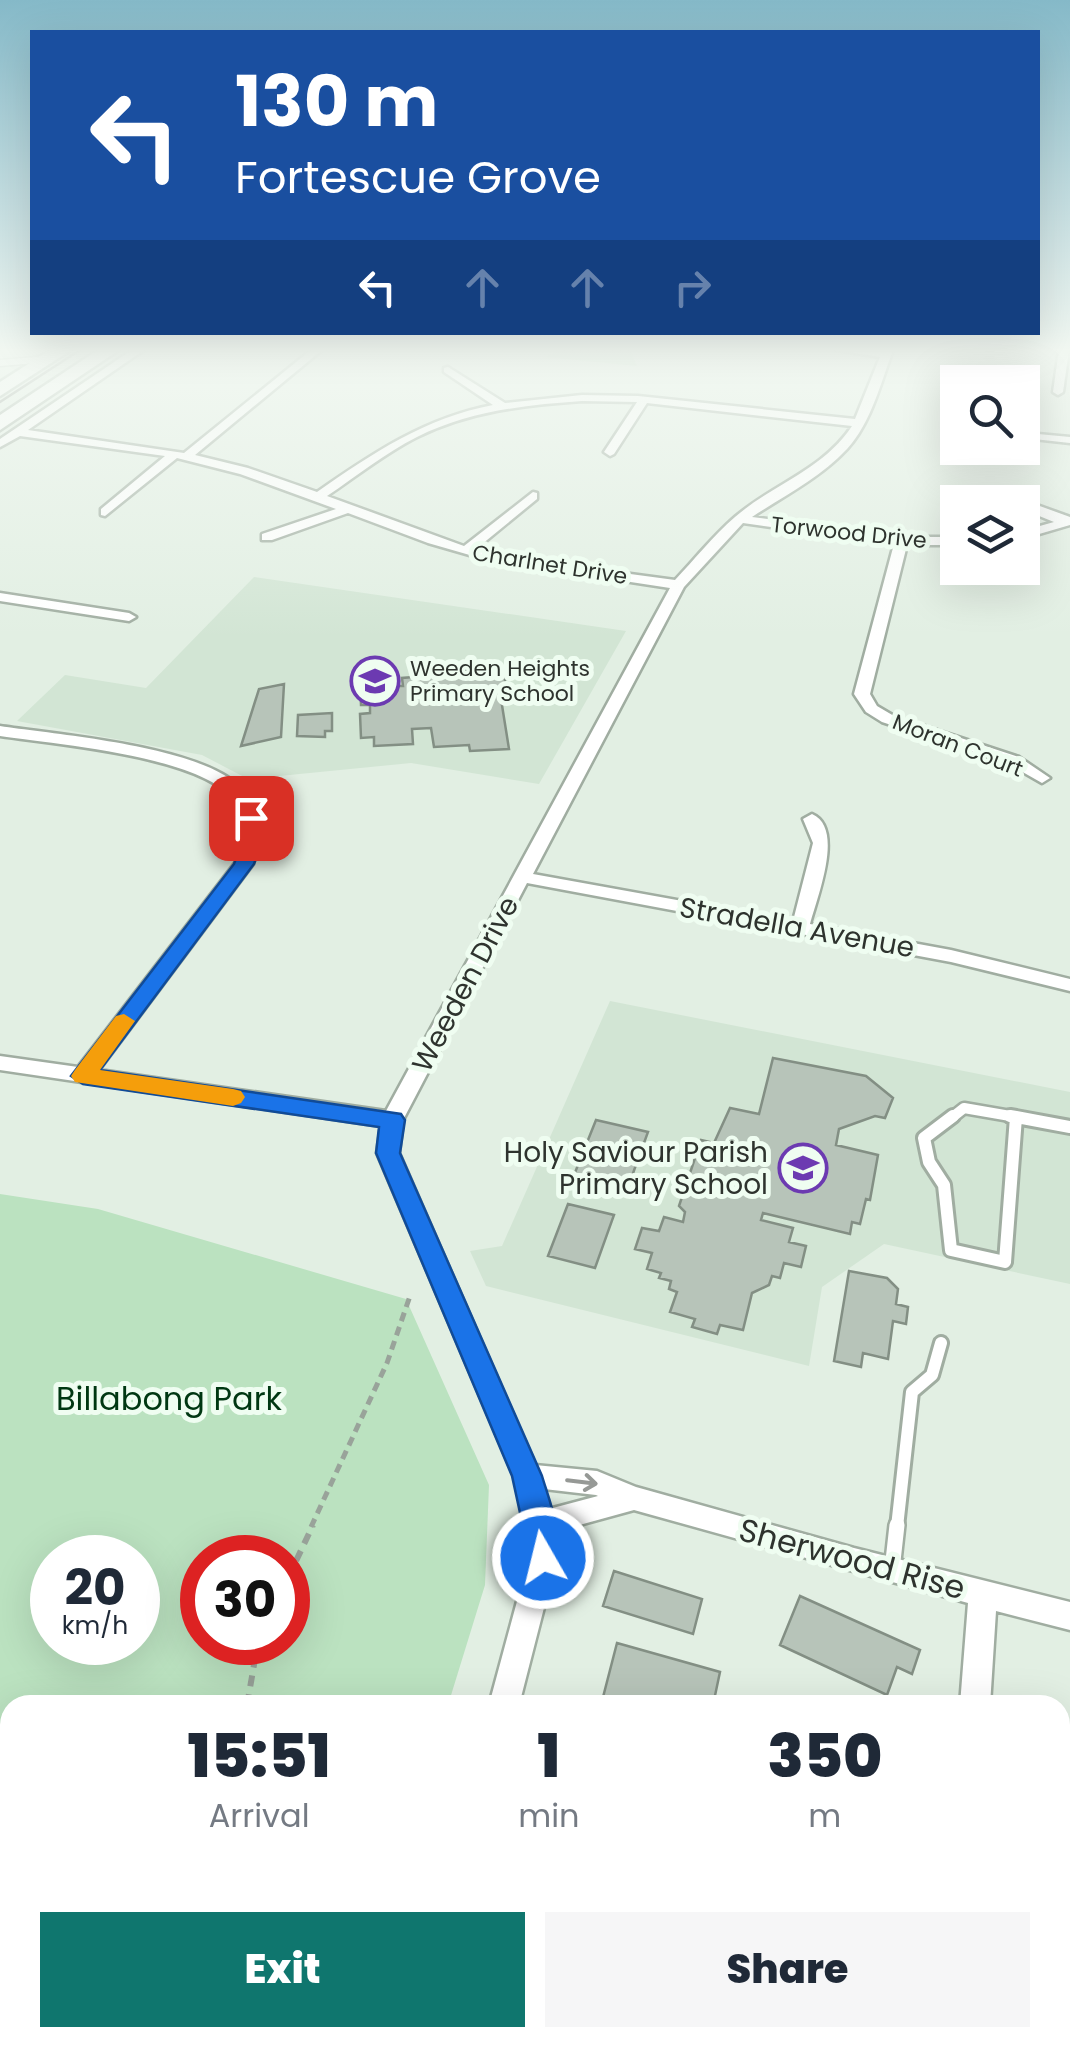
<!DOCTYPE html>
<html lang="en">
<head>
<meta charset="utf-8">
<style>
  body { margin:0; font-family:Poppins,sans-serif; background:#f6f6f7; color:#1f2937; height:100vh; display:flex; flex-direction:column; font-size:38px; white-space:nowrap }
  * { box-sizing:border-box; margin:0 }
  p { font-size:32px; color:#747a83 }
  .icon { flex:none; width:55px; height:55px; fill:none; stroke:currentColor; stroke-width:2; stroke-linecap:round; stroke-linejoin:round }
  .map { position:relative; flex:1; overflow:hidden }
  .side { position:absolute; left:0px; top:1695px; width:1070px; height:352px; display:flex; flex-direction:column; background:#fff; border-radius:30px 30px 0 0; box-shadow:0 10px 40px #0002 }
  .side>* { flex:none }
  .guide { position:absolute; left:30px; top:30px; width:1010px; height:305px; border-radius:0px; box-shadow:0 10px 40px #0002; background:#1a4fa0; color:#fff; overflow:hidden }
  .controls { position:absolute; left:940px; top:365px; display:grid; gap:20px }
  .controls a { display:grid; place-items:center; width:100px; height:100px; border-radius:0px; background:#fff; box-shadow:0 10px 40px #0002; font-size:50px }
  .speed { position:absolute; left:30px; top:1535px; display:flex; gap:20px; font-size:50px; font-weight:700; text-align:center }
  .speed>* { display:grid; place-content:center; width:130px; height:130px; border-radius:50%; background:#fff; box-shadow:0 10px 40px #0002; line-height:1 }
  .speed small { font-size:25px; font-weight:400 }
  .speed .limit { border:15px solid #d22; background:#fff; color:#111 }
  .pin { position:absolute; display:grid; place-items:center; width:85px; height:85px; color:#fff; margin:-42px; border-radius:20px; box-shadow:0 5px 15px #0006 }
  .me { position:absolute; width:110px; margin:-55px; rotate:352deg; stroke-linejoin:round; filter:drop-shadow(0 0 8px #0008) }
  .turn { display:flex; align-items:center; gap:35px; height:210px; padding:0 40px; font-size:45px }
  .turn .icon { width:130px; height:130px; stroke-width:2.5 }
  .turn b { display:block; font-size:70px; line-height:85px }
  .lanes { display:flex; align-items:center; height:95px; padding:0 40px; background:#0003; justify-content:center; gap:50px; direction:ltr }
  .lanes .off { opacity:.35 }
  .eta { display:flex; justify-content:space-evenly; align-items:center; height:170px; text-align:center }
  .eta b { font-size:60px; font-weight:800; line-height:70px }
  .button { display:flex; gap:20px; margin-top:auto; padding:20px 40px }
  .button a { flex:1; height:115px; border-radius:0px; background:#0f766e; color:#fff; font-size:40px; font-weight:800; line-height:115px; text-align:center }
  .button a+a { background:#f6f6f7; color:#1f2937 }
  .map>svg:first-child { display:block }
  .built { fill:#d2e5d4 }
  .green { fill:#bbe2c0; fill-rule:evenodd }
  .building { fill:#b7c4b9; stroke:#838f84; stroke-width:2.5 }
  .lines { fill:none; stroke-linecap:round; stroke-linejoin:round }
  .lane-far3-casing { stroke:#a0ada1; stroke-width:9 }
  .lane-far2-casing { stroke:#a0ada1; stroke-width:15 }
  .lane-far1-casing { stroke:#a0ada1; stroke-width:18 }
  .lane-casing { stroke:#a0ada1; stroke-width:20 }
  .street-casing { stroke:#a0ada1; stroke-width:5 }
  .highway-casing { stroke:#a0ada1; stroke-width:5 }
  .path-far1 { stroke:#99a39a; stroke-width:5; stroke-dasharray:9 6; stroke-linecap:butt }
  .path { stroke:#99a39a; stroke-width:6; stroke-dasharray:11 8; stroke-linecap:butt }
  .lane-far3 { stroke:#fff; stroke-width:6 }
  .lane-far2 { stroke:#fff; stroke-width:10 }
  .lane-far1 { stroke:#fff; stroke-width:12 }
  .lane { stroke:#fff; stroke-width:15 }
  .street { fill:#fff; fill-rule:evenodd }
  .highway { fill:#fff; fill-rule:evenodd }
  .tram { stroke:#848c84; stroke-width:2.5 }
  .oneway { stroke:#969996 }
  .route { fill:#1a73e8; stroke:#114b97; stroke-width:2.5 }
  .slow { fill:#f59e0b }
  .labels { text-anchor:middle; stroke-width:10; stroke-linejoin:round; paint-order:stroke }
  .far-street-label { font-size:22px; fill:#2e332e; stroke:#effdf1 }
  .far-poi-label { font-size:22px; fill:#2e332e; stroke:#effdf1; text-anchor:start }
  .street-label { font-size:28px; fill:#2e332e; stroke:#effdf1 }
  .poi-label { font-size:28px; fill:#2e332e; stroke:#effdf1; text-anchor:end }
  .near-park-label { font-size:32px; fill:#003712; stroke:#effdf1 }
  .near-street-label { font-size:32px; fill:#2e332e; stroke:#effdf1 }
</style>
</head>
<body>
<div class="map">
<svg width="1070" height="2047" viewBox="0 0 1070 2047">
  <rect width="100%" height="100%" fill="#e2efe3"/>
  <path class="built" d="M254,577L626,631L539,784L411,763L248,779L202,755L17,721L65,675L146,688Z
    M610,1001L1070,1092V1284L884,1244L822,1287L809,1366L486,1286L470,1251L502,1246Z"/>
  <path class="green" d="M560,350H630L637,366L545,357Z
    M0,1194L98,1209L406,1299L489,1485L485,1585L448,1705H10V2038H345L342,2047H0ZM52,1558H138V1642H52ZM202,1558H288V1642H202Z"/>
  <path class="building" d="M503,669L508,698L501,699L509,749L470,751L469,745L434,747L431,728L412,729L413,744L374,746V737L361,738L360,714L370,713V705H361L360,679L396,677V686H403L402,678L427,676L426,673Z
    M284,684L281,737L241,746L259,689Z
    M332,713V731H325V737L297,736L298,715Z
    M773,1058L866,1076L893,1098L885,1118L875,1116L839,1129L836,1145L878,1155L870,1200L866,1199L860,1224L852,1222L850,1234L763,1213L761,1220L793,1228L789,1242L806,1246L801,1267L784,1263L780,1278L772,1276L769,1285L752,1293L743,1330L720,1325L717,1334L692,1327L695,1319L670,1312L677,1292L669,1289L671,1281L659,1278L661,1273L647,1269L652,1253L635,1249L642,1228L659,1231L664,1217L683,1222L685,1212L679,1206L701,1140L714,1143L730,1108L759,1114Z
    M596,1120L648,1132L628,1187L574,1175Z
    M568,1204L614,1215L595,1268L548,1256Z
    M849,1271L887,1278L898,1289L896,1304L908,1307L906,1324L893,1321L888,1359L863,1353L861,1367L834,1361Z
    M614,1571L702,1599L693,1634L603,1606Z
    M800,1596L920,1650L912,1674L897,1667L887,1695L780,1645Z
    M617,1643L720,1672L713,1705H655L640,1701L639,1705H601Z
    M10,1943V2038H90L81,2047H0V1946Z
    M502,2038H552L549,2047H499Z"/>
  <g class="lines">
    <g class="lane-far3-casing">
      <path id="lane-far3" d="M0,363L48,359"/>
    </g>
    <g class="lane-far2-casing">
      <path id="lane-far2" d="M1016,1117L1024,1119
        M950,1119L964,1108L1016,1117"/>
    </g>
    <g class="lane-far1-casing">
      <path id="lane-far1" d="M953,1116L924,1138L929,1162L944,1185L951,1250L1005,1262L1016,1117
        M1010,1116L1016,1117
        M1016,1117L1070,1127
        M897,1527L912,1392L932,1375L941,1343"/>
    </g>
    <g class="lane-casing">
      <path id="lane" d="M892,1570L897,1525"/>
    </g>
    <g class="street-casing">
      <path id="street" d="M132,350H144L28,430L184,453L311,350H322L195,455L248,468L317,492C373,453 425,418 493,405L444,372V368L448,367L505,403L582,395L638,396L855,419L880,357L836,350H893C881,382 871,423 847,449C821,477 784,496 752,517L901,537H958V545H907L870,694L877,706L894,716L1019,757L1050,778L1042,783L1007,763L882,722L866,712L854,694L894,544L743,523L684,587L533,874L793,921L813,843L803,819L812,814C845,828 817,897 810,924L951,950L1070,979V991L951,962L527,883L403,1120L399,1153L535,1465L597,1471L636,1487L854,1548L1070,1602V1630L996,1611L990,1705H960L968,1603L634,1510L554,1532L557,1557L519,1705H489L529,1557L526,1524L514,1476L377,1153L381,1126L0,1070V1056L78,1067L235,863C242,844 247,822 236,803C208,756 52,744 0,736V726C58,735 207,746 244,791C263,813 261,838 253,864L99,1070L386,1111L670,588L487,560L428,543L348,513L272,540H262V534L336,509L240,474L177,458L105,516L101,515V509L165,456L20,436L0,447V439ZM582,401L637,402L604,452L610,456L614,454L647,403L852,426C823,470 773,484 735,517C713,536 694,560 675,580L541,562L476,549L537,499V493L533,492L464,546L327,496C357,476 385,453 417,437C469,411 525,405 582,401ZM544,1489L596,1495L598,1496L549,1509Z
        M1059,350H1069L1063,392L1058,395L1053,392Z
        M1038,434L1070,437V443L1034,439L1032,437Z
        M1018,501H1026L1070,517V525L1022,539V531L1054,522L1022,509V502Z
        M0,593L129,613L136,617L129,621L0,601Z
        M394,2038H428L425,2047H391Z"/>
    </g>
    <g class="highway-casing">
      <path id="highway" d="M50,350H71L0,396V382Z
        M98,350H119L0,430V415Z"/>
    </g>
    <path class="path-far1" d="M311,1527L387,1363L411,1293"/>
    <path class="path" d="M288,1578L313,1525
      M247,1705L258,1642
      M0,1888H10
      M159,2038L160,2047"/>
    <use href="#lane-far3" class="lane-far3"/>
    <use href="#lane-far2" class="lane-far2"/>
    <use href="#lane-far1" class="lane-far1"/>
    <use href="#lane" class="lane"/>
    <use href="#street" class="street"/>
    <use href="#highway" class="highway"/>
    <path class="tram" d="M0,402L80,350"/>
  </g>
  <defs><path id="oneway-shaft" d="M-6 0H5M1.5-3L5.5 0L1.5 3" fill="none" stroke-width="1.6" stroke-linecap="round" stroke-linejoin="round" transform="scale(2.5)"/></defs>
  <use class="oneway" href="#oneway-shaft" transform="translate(582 1482) rotate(7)"/>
  <linearGradient id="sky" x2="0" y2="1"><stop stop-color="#85b9c8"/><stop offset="0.55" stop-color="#f2f8f2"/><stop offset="1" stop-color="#f2f8f2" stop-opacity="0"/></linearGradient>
  <rect width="1070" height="637" fill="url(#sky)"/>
  <path class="route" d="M251,812L260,818L263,840L254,864L100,1070L401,1114L405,1120L400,1153L542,1476C550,1503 566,1541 554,1568L543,1572L532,1568L512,1476L376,1153L379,1127L83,1084L71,1076L234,864L243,840L241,818Z"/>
  <path class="slow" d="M124,1014L135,1021L100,1070L233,1089L241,1091L245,1097L241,1103L233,1106L75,1082L71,1076L75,1070L116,1016Z"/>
  <defs>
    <g id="school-ring" transform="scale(2.5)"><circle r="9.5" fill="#effdf1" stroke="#6c3ab1" stroke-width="1.5"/><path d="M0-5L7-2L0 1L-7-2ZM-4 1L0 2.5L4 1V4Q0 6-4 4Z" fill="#6c3ab1"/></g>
  </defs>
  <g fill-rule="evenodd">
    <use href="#school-ring" x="375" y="681"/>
    <use href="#school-ring" x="803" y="1168"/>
  </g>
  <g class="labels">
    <g class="far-street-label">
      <text transform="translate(849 532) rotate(6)" y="8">Torwood Drive</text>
      <text transform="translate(550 564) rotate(9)" y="8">Charlnet Drive</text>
      <text transform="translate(958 745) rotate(21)" y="8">Moran Court</text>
    </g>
    <g class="far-poi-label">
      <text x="410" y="676">Weeden Heights<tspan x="410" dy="25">Primary School</tspan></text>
    </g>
    <g class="street-label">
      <text transform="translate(797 927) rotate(10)" y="10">Stradella Avenue</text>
      <text transform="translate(465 984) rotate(-62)" y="10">Weeden Drive</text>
    </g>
    <g class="poi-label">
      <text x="768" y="1162">Holy Saviour Parish<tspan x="768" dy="32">Primary School</tspan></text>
    </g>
    <g class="near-park-label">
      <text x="169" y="1410">Billabong Park</text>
    </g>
    <g class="near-street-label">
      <text transform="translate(852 1559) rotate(15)" y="11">Sherwood Rise</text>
    </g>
  </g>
</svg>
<div class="controls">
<a><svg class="icon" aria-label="search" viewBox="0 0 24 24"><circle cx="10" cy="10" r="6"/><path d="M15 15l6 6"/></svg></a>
<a><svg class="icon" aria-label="layers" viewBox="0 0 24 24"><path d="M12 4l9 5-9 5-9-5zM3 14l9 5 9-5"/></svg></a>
</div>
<div class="speed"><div>20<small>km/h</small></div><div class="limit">30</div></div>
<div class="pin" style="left:251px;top:818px;background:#d93025"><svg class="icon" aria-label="arrive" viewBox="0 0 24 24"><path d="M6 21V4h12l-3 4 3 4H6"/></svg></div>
<svg class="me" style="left:543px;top:1558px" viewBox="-20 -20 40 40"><circle r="17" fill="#1a73e8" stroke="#fff" stroke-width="3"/><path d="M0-11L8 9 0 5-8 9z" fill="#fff"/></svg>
<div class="guide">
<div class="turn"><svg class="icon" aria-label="left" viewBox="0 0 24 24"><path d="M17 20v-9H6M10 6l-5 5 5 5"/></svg><div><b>130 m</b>Fortescue Grove</div></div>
<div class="lanes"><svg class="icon" aria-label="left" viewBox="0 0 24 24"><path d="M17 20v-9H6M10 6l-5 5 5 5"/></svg><svg class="icon off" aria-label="ahead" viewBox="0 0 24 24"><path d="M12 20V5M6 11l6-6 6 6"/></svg><svg class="icon off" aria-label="ahead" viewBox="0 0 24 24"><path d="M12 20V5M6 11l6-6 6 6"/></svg><svg class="icon off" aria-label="right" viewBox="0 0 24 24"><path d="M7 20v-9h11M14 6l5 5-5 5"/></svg></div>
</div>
<section class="side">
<div class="eta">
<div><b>15:51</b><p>Arrival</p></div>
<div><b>1</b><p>min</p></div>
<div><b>350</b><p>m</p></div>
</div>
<div class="button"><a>Exit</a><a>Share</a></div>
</section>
</div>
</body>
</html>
